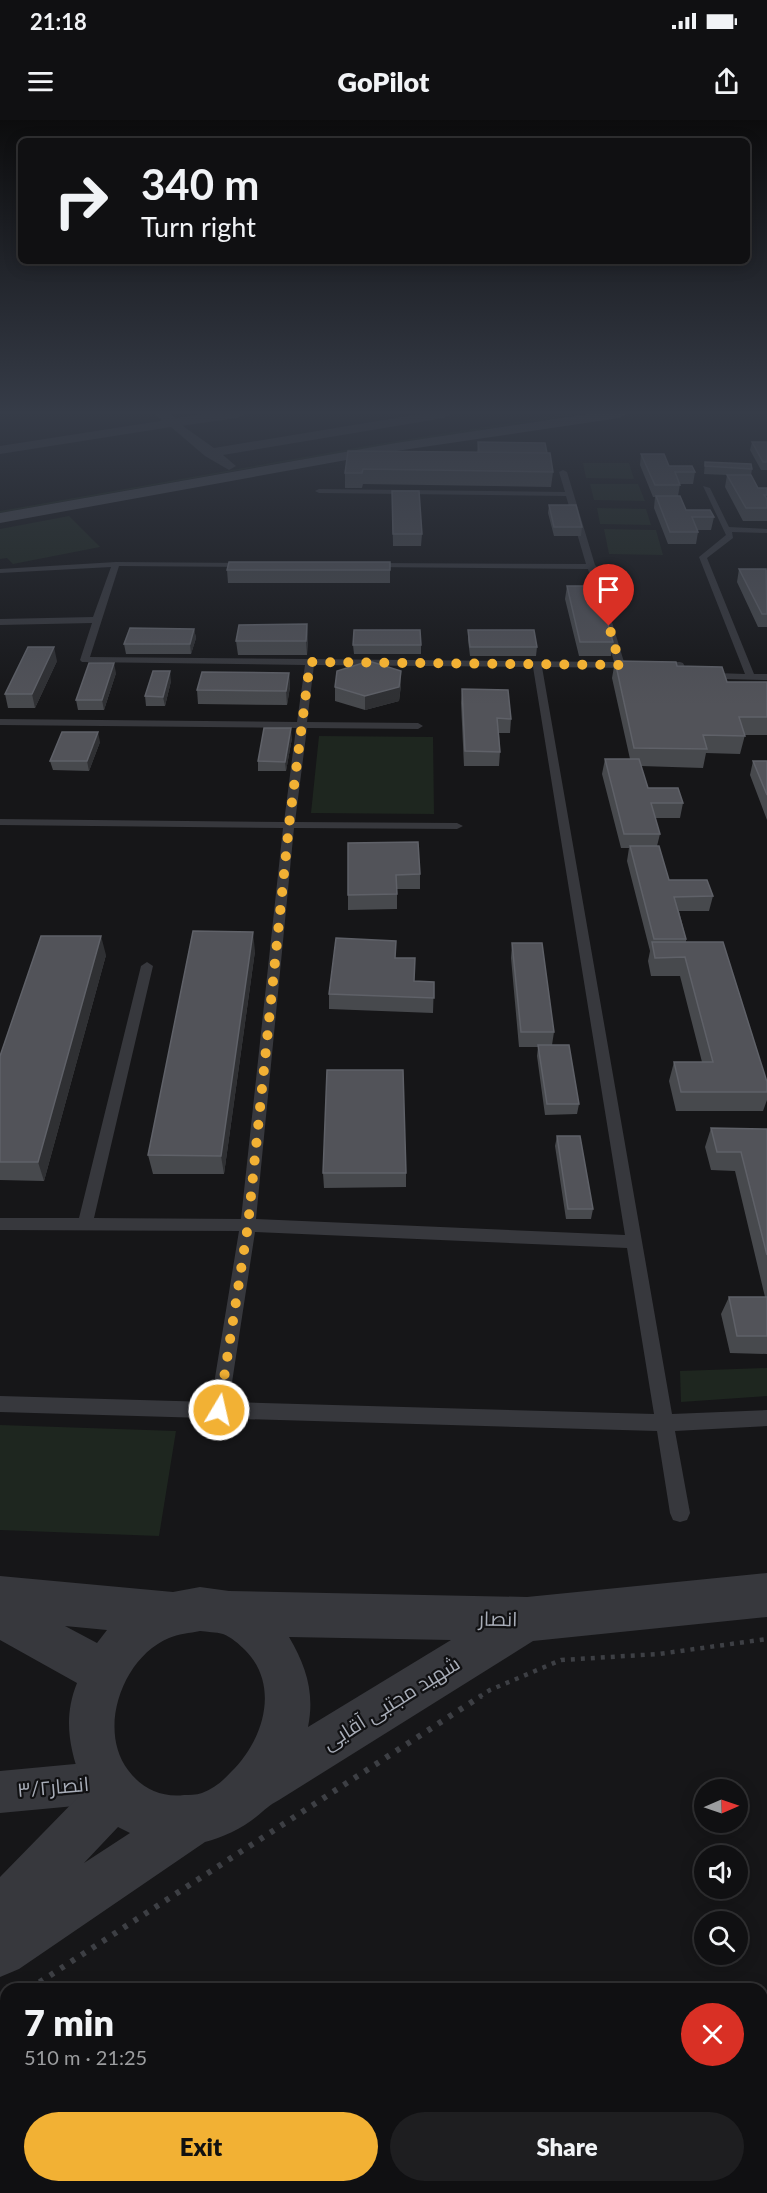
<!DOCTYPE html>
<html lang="en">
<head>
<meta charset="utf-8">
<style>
  body { margin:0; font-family:Lato,Cairo,sans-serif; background:#1e1e20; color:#f1f3f6; height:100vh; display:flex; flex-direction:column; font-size:22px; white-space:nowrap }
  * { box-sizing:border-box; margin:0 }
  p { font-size:20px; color:#9c9d9f }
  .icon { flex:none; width:33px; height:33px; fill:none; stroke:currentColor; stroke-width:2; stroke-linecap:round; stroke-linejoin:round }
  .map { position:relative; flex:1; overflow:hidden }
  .drawer { position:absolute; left:0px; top:1863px; width:768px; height:210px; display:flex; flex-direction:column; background:#101012; border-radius:18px 18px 0 0; box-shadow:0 3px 15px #0003,0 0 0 2px #303032 }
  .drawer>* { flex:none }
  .guide { position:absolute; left:18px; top:18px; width:732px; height:126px; border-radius:9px; box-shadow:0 3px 15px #0003,0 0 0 2px #303032; background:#101012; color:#f1f3f6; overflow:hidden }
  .needle { width:39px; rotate:88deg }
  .fabs { position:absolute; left:694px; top:1659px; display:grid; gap:12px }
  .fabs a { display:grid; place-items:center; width:54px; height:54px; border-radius:50%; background:#101012; box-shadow:0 3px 15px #0003,0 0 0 2px #303032; font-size:30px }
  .pin { position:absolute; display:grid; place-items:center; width:51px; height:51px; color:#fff; margin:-62px -26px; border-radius:50% 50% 50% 0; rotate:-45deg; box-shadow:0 0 6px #0007 }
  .pin .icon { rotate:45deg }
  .me { position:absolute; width:66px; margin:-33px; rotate:9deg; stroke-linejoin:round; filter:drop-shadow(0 0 4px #0008) }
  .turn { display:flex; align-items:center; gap:21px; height:126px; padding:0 24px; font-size:27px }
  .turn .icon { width:78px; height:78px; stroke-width:2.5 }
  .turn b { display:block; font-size:42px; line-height:51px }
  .round { display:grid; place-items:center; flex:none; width:63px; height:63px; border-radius:32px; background:#1e1e20 }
  .head { display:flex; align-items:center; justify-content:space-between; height:102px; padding:0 24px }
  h1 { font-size:36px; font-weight:800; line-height:45px }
  .primary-button { display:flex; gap:12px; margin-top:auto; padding:12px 24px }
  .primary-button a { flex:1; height:69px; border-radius:36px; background:#f2b134; color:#111; font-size:24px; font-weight:800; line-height:69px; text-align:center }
  .primary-button a+a { background:#1e1e20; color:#f1f3f6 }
  .status { display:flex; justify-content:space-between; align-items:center; height:42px; padding:0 30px; background:#101012; direction:ltr }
  .status svg { height:16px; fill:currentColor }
  header { display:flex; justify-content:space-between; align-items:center; height:78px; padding:0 24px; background:#101012; font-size:27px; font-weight:800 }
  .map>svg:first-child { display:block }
  .green { fill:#1e261f }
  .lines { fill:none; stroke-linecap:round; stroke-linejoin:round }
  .path-far1 { stroke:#3d3f44; stroke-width:4.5; stroke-dasharray:4 6; stroke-linecap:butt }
  .path { stroke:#3d3f44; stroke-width:6; stroke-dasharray:4.5 8; stroke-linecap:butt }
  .service { fill:#37383d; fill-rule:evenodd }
  .minor { fill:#37383d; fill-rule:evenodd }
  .tertiary { fill:#37383d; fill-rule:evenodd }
  .secondary { fill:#45474d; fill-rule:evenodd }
  .wall { fill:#47494d }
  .shaded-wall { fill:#2f3033 }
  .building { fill:#525359; stroke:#5f6168; stroke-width:1.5 }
  .route { stroke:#f2b134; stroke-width:10; stroke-dasharray:0 18 }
  .labels { text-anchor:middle; stroke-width:4.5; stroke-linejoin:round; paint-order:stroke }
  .near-street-label { font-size:20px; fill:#a8adb8; stroke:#111113 }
</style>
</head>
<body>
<div class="status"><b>21:18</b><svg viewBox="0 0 49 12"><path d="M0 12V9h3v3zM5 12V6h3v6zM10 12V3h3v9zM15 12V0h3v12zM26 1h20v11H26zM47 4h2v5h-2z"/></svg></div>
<header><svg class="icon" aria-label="menu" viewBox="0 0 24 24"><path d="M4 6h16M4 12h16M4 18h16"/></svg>GoPilot<svg class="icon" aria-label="share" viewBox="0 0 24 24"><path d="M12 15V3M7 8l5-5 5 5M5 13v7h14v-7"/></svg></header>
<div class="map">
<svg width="767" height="2073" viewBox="0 0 767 2073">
  <rect width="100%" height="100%" fill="#161618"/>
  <path class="green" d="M564,294H581L274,344L0,393V391L29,386L372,325Z
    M583,343H629L634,359L586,358Z
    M590,364H638L645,381L594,380Z
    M597,388L646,389L651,405L600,404Z
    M69,396L100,427L13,444L7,438L0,439V409Z
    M604,409L656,410L663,435L609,434Z
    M319,616L433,617L434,694L311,693Z
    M767,1248V1276L681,1282L680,1251Z
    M0,1305L176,1311L159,1416L0,1410Z"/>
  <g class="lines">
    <path class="path-far1" d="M479,1577L490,1570L561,1540L659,1534L767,1519"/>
    <path class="path" d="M29,1869L481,1576
      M0,1888L6,1884"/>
    <path class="service" d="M563,350L567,352L595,445L597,447L596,449L624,542L638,545L633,548L542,547L672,1294L767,1290V1306L675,1311L690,1393L687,1400L680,1402L673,1400L670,1393L657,1311L0,1292V1276L211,1282L239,1111L0,1110V1098H79L141,846L147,842L153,846L94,1098L241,1099L283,708L0,705V699L284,702L296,608L0,605V599L297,602L305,545L82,542L80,540L92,503L0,505V499L93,497L111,447L0,453V449L116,442L249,443L253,445L249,447L119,446L90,537L614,542L588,449L372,447L368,445L372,443L586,444L566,376L319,373L315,371L319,369L565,372L559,352ZM314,545L533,547L625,1115L256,1099L294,708L457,709L463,706L457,703L295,702L307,608L418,609L423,606L418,603L307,602ZM255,1112L627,1128L654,1294L229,1282Z
      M703,366L710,368L729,407L767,409V413L732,412L733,418L707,438L754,554H767V560L685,558L682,557L677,548H657L652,545L657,542H680L683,543L688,552L745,554L699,437L726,415Z"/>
    <path class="minor" d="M420,294H450L444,298L223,335L236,346L229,350L205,336L171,307L0,334V326L173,299L214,328Z
      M107,1641L122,1647L128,1662L122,1677L107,1683L0,1693V1651Z
      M767,1870V1921L762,1923V1872Z"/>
    <path class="tertiary" d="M155,294H171L176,298L204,294H244L237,298L173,307L168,306Z
      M767,1453V1497L533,1521L279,1680C269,1685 265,1690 256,1697C243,1708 221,1718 205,1722L19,1849L0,1857V1757L85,1670C70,1633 62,1600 77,1563L0,1520V1456L173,1472L200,1467L229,1471L527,1477ZM65,1506L107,1510L97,1523ZM200,1511C207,1512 216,1512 223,1514C231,1517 239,1524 245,1530C281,1566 263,1621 231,1652C223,1661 213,1669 202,1673C196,1675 189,1675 184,1675C162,1678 141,1668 128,1650C97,1609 123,1537 169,1518C178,1514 190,1513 200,1511ZM289,1517L451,1520L308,1607C315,1573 306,1546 289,1517ZM118,1707L130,1713L84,1743Z"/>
    <path class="secondary" d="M588,294H626L619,298L396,331L0,403V393L396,323Z"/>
  </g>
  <path class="wall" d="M478,322L547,333L553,352L551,367L363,364L362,368H345V353L348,331L477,332Z
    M752,322H767V350H761L750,330Z
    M641,334L669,346L695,352L693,364H680L678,376L686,390L714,397L711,410H697L698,412L696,424H668L654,388L655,377H653L640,345Z
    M705,342L752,349L751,355L758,368H767V401H743L725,367L727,355L704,354Z
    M392,371L422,414L421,426H393Z
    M549,385L582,407L581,416H554L548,393Z
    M390,442V463H228L227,450Z
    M739,449L767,450V507H758L737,462Z
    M567,466L613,522L611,536H579L565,479Z
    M307,504L308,518L307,535H238L236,521Z
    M194,509L196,518L191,534H126L124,524Z
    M468,510L537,527L536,536H470L468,520Z
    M353,525H421V534H354Z
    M57,541L35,588H8L5,574Z
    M615,541L677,546L727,562H767V615H745L740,634L706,633L703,648L641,646L648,668L683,683L680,698H655L660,714L657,726L669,760L713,776L709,791H679L686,819V822L767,962V980L763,991H676L669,961L674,942H702L680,856H651L648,841L650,831L627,741L629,728H621L602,654L605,639H630L612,558Z
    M401,551V565L399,581L365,590L335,581V567Z
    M116,553L104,590H78L76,580Z
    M289,553L290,567L287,585L198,584L197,570Z
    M171,561L165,586H146L145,576Z
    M462,569L511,599L510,613H499L500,632L499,646H464L461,583Z
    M292,618L286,651H258V641Z
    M100,622L89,651L53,650L50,641Z
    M753,641H767V700L750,655Z
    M348,723L420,754V769H397V789L348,790Z
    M512,823L554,912L552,925L579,984L577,994L545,995L537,936L538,927H519L511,838Z
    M255,831L224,1054H153L148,1035Z
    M106,835L44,1061L0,1060V936Z
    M396,838L414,861L434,862L433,893L329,889V874Z
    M711,1008L767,1009V1234L730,1233L721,1194L729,1177H765L735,1051L711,1050L705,1027Z
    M557,1016L593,1089L591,1099H566L555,1026Z
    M323,1053H406V1067L324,1068Z"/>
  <path class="shaded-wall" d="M307,504L308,518L307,535L306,521Z
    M194,509L196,518L191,534L190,524Z
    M54,527L57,541L35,588L32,574Z
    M114,543L116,553L104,590L102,580Z
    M170,551L171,561L165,586L163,577Z
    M401,551V565L399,581L365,590V576Z
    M289,553L290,567L287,585L286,571Z
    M291,608L292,618L286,651L285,642Z
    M98,612L100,622L89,651L87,641Z
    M253,812L255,831L224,1054L221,1036Z
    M101,816L106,835L44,1061L38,1042Z"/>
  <path class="building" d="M478,322L545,323L547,333L479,332Z
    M752,322H767V342H763Z
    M348,331L550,333L553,352L363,349L362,353H345Z
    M641,334H664L669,346H692L695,352H675L680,365H655Z
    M705,342L751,344L752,349L705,346Z
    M727,355H751L758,368H767V375H764L767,379V388H746Z
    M392,371H419L422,414H393Z
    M656,376H680L686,390H710L714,397H692L698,412H670Z
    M549,385H576L582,407H554Z
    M229,442H390V450H227Z
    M739,449H766L767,494H762Z
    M567,466H597L613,522H580Z
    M307,504L306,521H236L239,505Z
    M130,508L194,509L190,524H124Z
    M354,510H420L421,525H353Z
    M468,510H534L537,527H470Z
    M28,527H54L32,574H5Z
    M369,541L401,551L399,567L365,576L335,567L337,551Z
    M615,541L676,542L677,546L722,547L727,562H767V597H739L745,616L703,615L707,629L634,628Z
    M89,543H114L102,580H76Z
    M153,551H170L163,577L145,576Z
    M202,552L289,553L286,571L197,570Z
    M462,569L508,570L511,599L497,598L500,632L465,631Z
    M264,608H291L285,642L258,641Z
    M62,612H98L87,641H50Z
    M605,639H639L648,668H678L683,683H651L660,714H624Z
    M753,641H767V675Z
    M418,722L420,754L396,755L397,774L348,775V723Z
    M630,726H659L669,760H707L713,776L674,777L686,819H654Z
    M193,811L253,812L221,1036L148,1035Z
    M41,816H101L38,1042H0V936Z
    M336,818L396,821L395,838H415L414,861L434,862V878L329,874Z
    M652,822H723L767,962V972H681L674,942H713L685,837L655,838Z
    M512,823H542L554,912H521Z
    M538,925H569L579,984H547Z
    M327,950H403L406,1053H323Z
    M711,1008L767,1009V1135L741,1032H717Z
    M557,1016H580L593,1089H568Z
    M729,1177H767V1216H737Z"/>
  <linearGradient id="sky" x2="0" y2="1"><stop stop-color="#0c0c0d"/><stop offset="0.5" stop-color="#363c48"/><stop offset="1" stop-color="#363c48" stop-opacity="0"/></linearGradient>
  <rect width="767" height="585" fill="url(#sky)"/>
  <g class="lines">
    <path class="route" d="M219,1290L248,1105L289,705L310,542L620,545L609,506"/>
  </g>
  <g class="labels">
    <g class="near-street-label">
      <text transform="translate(498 1499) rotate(1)" y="7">انصار</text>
      <text transform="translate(391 1583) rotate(-32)" y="7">شهید مجتبی آقایی</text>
      <text transform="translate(53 1667) rotate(-5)" y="7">انصار۳/۲</text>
    </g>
  </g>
</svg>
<div class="fabs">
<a><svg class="needle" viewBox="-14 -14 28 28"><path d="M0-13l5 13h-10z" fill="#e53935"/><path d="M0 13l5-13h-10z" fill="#9c9d9f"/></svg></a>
<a><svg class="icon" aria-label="sound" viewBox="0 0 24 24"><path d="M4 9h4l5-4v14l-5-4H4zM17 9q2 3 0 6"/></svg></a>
<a><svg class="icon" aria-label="search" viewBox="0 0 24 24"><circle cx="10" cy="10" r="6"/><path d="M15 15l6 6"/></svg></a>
</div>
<div class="pin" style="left:609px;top:506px;background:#d93025"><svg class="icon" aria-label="arrive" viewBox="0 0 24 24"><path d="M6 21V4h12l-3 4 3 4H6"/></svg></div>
<svg class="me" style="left:219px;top:1290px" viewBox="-20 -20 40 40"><circle r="17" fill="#f2b134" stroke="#fff" stroke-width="3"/><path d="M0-11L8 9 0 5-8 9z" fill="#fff"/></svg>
<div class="guide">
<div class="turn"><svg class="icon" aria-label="right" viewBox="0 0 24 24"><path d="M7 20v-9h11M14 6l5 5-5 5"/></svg><div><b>340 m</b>Turn right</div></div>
</div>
<section class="drawer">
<div class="head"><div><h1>7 min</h1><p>510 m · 21:25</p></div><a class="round" style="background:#d93025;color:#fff"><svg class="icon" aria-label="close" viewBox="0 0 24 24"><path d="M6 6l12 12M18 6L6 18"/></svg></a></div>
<div class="primary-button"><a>Exit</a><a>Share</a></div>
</section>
</div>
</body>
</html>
